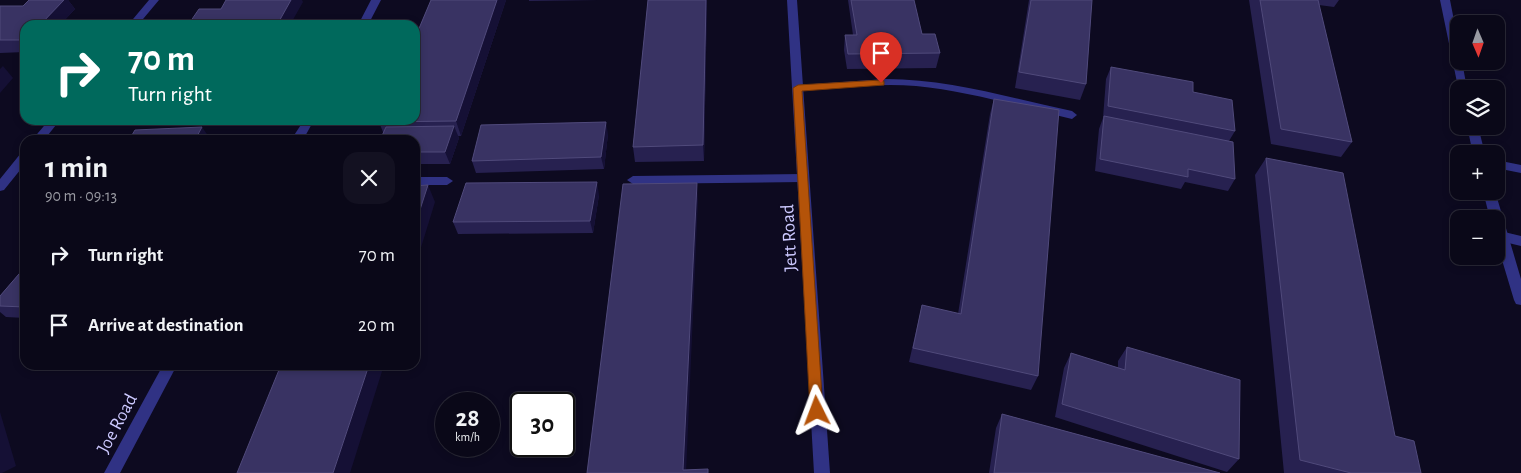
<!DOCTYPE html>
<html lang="en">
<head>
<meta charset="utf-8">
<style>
  body { margin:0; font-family:"Alegreya Sans",sans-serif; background:#131121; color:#f1f3f6; height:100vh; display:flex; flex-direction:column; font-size:19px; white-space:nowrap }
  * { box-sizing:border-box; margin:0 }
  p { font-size:16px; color:#999aa2 }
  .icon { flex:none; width:28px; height:28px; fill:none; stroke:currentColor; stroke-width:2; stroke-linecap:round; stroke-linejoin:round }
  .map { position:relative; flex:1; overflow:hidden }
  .drawer { position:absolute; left:20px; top:135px; width:400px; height:235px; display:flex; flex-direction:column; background:#0a0818; border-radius:15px; box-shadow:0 2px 8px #0003,0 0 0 1px #2a2937 }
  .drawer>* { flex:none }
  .hud { position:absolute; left:20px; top:20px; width:400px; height:105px; border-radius:15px; box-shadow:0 2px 8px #0003,0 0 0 1px #2a2937; background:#00695c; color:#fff; overflow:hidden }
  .needle { width:32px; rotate:178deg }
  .fabs { position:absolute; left:1450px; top:15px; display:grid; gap:10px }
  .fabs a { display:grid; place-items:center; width:55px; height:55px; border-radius:10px; background:#0a0818; box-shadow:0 2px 8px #0003,0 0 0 1px #2a2937; font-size:25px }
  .speed { position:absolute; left:435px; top:392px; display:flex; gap:10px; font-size:25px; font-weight:700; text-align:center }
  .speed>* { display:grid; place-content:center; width:65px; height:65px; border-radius:50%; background:#0a0818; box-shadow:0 2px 8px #0003,0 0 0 1px #2a2937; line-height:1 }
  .speed small { font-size:12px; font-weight:400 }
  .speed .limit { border:2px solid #111; border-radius:8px; background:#fff; color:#111 }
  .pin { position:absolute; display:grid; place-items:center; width:42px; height:42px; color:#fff; margin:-51px -21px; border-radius:50% 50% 50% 0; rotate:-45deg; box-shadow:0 0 5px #0007 }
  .pin .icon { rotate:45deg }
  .me { position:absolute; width:55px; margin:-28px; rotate:357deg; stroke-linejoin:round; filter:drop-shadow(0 0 4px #0008) }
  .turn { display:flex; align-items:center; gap:18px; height:105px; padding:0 25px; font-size:22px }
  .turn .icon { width:65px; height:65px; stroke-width:2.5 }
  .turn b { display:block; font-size:35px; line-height:42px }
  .round { display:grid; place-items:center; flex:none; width:52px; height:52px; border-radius:15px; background:#131121 }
  .overview { display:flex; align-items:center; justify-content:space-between; height:85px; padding:0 25px }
  h1 { font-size:30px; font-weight:700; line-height:38px }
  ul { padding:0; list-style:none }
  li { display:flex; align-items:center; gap:15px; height:70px; padding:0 25px }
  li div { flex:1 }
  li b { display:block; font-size:19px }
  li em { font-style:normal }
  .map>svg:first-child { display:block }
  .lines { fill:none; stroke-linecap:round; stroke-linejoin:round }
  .service { fill:#303284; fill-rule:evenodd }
  .minor { fill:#303284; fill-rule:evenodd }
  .tertiary { fill:#303284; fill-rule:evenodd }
  .wall { fill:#272150 }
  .shaded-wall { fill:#151035 }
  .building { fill:#393363; stroke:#504a7b }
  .route { fill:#b45309; stroke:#753606 }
  .labels { text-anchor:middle; stroke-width:4; stroke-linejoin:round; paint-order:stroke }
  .street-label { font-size:19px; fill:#ccc9ff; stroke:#0d0a20 }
</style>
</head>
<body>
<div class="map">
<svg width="1521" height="473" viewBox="0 0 1521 473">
  <rect width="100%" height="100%" fill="#0d0a20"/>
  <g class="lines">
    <path class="service" d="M886,79C949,79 1010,98 1072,111L1077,115L1072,119C1020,107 969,91 916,86C877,83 837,88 798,91L793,88L798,85Z
      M1496,160L1521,165V173L1496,168Z
      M803,174L809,178L803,182L633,184L627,180L633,176Z
      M415,177H447L453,181L447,185H415Z
      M1500,231L1521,236V246L1496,240V232Z"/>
    <path class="minor" d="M149,0H159L138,25H128Z
      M371,0H381L368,25H358Z
      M787,0H797L830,473H814Z
      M49,120H60L44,140H32Z
      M304,120H314L303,140H291Z
      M25,152V164L4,190L0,191V179L21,153Z
      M163,365H177L120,473H104Z"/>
    <path class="tertiary" d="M1440,0H1450L1459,46V61H1462L1467,89H1459V92Z
      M1467,126H1478L1485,154H1473Z
      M1483,191H1495L1521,279V305L1516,304L1514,300L1496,240V219H1490Z"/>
  </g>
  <path class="wall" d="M29,0H68L75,9L60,25H25V52L0,53V6H23Z
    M431,0H506L461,136H458L459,138L450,164H415V140L383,132L379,122Z
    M529,0H598L529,1Z
    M648,0H707L704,161L635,162L633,147Z
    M848,0H914L922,34L940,53L936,68L847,69L844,50L845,35H853Z
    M1029,0H1092L1086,84L1080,100L1015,88Z
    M1249,0H1339L1334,7L1319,5L1352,142L1341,157L1271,144Z
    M1111,67L1193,92L1235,131L1229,141L1235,179L1228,191L1185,182L1181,189L1095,171L1099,129L1103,118L1106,79Z
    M994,99L1038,376L1031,390L909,362L922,305L958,314L990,114Z
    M608,134L604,169L476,173L472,161Z
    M1266,158L1395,436L1421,473H1284L1255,175Z
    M599,195L593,233L458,234L453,222Z
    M25,267V318L6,317L0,312V296Z
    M1127,347L1239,459L1227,472L1055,417L1064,368L1071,353L1118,368V361Z
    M1002,414L1220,473H989L996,428Z"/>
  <path class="shaded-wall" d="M64,0H68L75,9L60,25H40Z
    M291,0H302L303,2L290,25H277Z
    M497,0H506L461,136L456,121Z
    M706,0H707L704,161L703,145Z
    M3,66L13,78L0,93V69Z
    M606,122L608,134L604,169L601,157Z
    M454,126L459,138L450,164L445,152Z
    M202,127L211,140H195Z
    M597,182L599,195L593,233L590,221Z
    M697,183L698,200L686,473L683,470Z
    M428,185L435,202L415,267V225Z
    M369,365H384L350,473H333Z
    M0,412L16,466L2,473H0Z"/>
  <path class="building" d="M29,0H64L40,25H25V40H0V6H23Z
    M226,0H291L277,25H188L199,9H221Z
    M431,0H497L456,121L379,122L380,120H415V38Z
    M648,0H706L703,145L633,147Z
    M851,0H914L922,34H935L940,53L848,54L845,35H857Z
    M1031,0H1092L1086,84L1019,72Z
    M1260,0H1318L1352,142L1281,129Z
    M1111,67L1193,82V92L1232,100L1235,131L1108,106Z
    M994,99L1059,110L1038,376L913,348L922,305L961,314Z
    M1104,116L1233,142L1235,179L1188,169V177L1100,159Z
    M606,122L601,157L472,161L481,125Z
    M454,126L445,152H415V140H380L386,127Z
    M202,127L195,140H129L135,130Z
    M1266,158L1343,173L1395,436L1414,441L1421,473H1351L1300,460Z
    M597,182L590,221L453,222L466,183Z
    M697,183L683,470L708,469V473H587L623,184Z
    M428,185L415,225V186Z
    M25,267V307L0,306V296Z
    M1127,347L1240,380L1239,459L1062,404L1071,353L1125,370Z
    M281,365H369L333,473H237Z
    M1002,414L1220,473H994Z"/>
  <path class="route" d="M881,80L884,81V85L802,91L823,411L822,415L817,417L812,415L810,411L793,88L798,85Z"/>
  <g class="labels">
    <g class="street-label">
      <text transform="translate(788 238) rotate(-93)" y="7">Jett Road</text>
      <text transform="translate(116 423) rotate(-62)" y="7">Joe Road</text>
    </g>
  </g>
</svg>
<div class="fabs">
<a><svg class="needle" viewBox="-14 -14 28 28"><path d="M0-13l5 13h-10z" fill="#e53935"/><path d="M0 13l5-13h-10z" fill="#999aa2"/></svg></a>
<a><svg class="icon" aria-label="layers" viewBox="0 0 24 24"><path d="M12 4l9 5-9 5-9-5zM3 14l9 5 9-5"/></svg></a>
<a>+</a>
<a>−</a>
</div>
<div class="speed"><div>28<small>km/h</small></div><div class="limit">30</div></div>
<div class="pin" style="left:881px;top:83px;background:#d93025"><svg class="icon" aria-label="arrive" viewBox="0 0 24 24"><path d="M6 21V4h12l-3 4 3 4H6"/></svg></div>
<svg class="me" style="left:817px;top:411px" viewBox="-20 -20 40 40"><path d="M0-17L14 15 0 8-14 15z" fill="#b45309" stroke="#fff" stroke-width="4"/></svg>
<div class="hud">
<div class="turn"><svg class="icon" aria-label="right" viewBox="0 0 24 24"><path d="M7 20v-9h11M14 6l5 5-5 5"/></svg><div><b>70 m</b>Turn right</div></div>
</div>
<section class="drawer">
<div class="overview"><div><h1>1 min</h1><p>90 m · 09:13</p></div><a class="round"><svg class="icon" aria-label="close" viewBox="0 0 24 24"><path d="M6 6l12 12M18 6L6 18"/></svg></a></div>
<ul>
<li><svg class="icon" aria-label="right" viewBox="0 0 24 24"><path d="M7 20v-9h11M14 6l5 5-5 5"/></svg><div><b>Turn right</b></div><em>70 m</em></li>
<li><svg class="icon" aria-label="arrive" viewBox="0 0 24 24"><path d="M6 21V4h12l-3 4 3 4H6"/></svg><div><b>Arrive at destination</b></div><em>20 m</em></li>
</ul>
</section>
</div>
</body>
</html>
